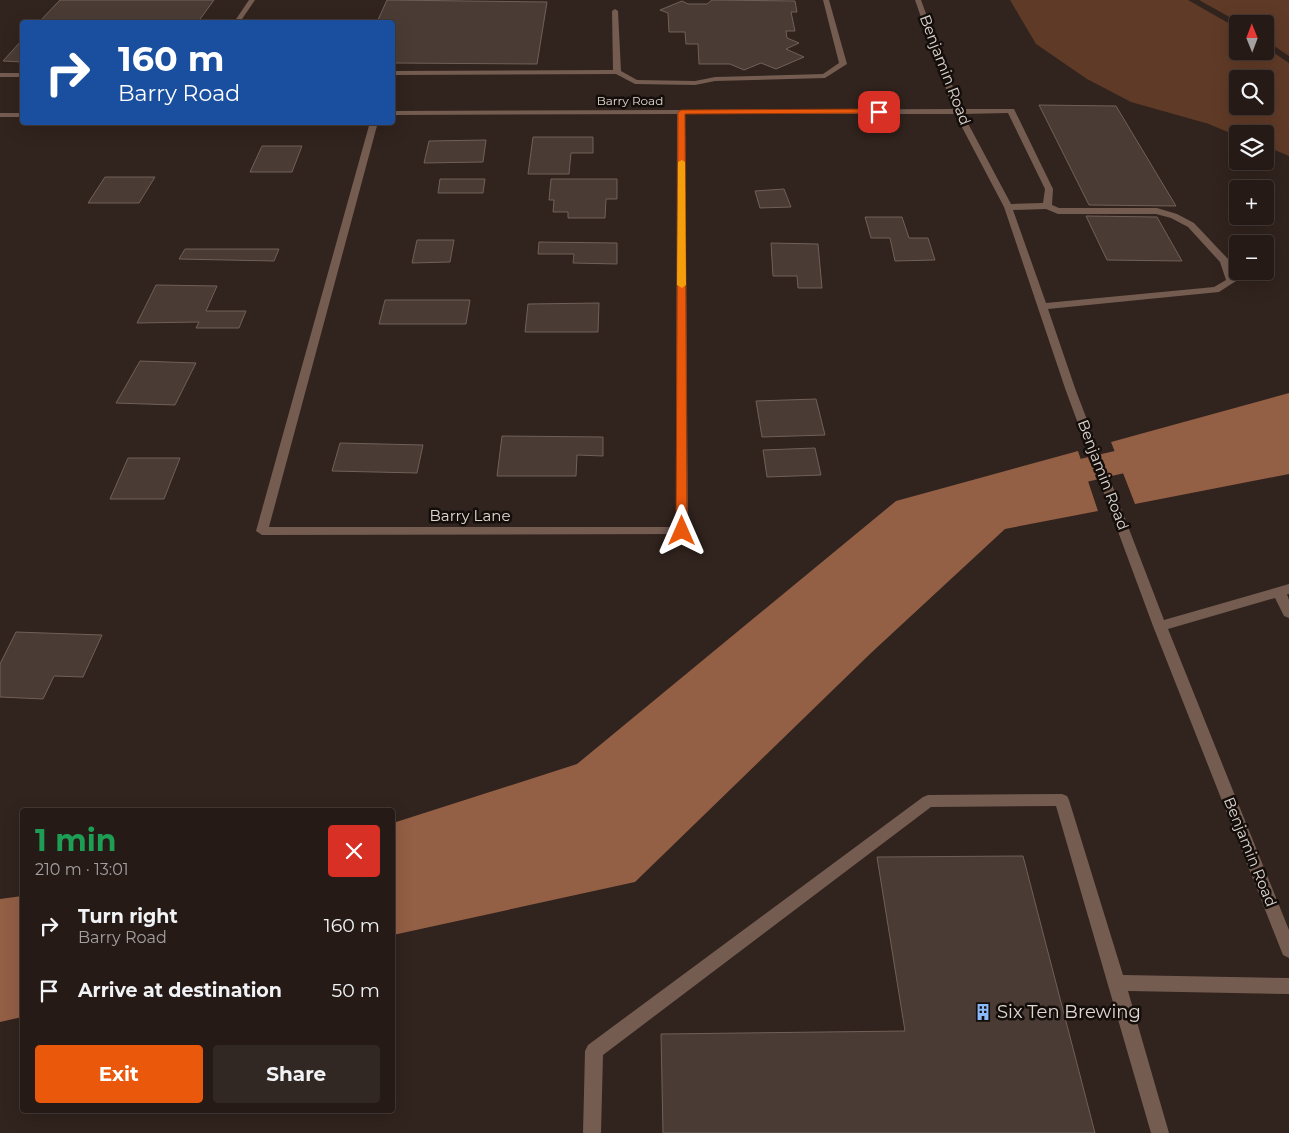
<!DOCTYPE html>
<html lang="en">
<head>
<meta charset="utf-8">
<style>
  body { margin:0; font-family:Montserrat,sans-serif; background:#312723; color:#f1f3f6; height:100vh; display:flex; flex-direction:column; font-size:19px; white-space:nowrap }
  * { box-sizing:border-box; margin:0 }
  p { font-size:16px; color:#a3a1a1 }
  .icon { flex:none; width:28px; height:28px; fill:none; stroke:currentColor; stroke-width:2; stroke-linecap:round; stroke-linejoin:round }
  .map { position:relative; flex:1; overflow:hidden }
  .sheet { position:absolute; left:20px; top:808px; width:375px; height:305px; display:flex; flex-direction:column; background:#251a16; border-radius:5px; box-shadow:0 5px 20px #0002,0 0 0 1px #423835 }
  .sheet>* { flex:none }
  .banner { position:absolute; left:20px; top:20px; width:375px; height:105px; border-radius:5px; box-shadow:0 5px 20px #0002,0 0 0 1px #423835; background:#1a4fa0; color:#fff; overflow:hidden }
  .needle { width:32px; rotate:359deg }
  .buttons { position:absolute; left:1229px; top:15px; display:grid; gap:10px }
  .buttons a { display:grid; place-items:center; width:45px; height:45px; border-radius:5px; background:#251a16; box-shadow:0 5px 20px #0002,0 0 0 1px #423835; font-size:25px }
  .pin { position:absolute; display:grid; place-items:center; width:42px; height:42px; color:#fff; margin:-21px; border-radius:10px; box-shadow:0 2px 8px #0006 }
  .me { position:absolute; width:55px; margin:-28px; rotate:0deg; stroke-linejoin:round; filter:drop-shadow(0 0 4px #0008) }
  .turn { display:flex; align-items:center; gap:18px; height:105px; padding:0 15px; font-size:22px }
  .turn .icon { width:65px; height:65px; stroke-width:2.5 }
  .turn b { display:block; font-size:35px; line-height:42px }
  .round { display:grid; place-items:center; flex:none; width:52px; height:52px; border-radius:5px; background:#312723 }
  .headline { display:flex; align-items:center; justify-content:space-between; height:85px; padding:0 15px }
  h1 { font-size:30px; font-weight:700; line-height:38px; color:#1e9e55 }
  .button { display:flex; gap:10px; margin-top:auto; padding:10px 15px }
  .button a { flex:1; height:58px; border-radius:5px; background:#ea580c; color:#fff; font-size:20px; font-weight:700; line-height:58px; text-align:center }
  .button a+a { background:#312723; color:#f1f3f6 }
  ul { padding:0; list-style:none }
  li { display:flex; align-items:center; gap:15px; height:65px; padding:0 15px }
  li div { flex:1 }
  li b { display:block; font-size:19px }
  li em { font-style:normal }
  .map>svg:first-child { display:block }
  .green { fill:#5f3a27; fill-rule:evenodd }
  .water { fill:#935f45 }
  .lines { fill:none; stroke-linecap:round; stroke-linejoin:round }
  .canal { fill:#935f45; fill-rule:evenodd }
  .building { fill:#4a3c35; stroke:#706058 }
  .minor { fill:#745c51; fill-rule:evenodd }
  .route { fill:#ea580c; stroke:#983908 }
  .slow { fill:#f59e0b }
  .labels { text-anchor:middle; stroke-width:5; stroke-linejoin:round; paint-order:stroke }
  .far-street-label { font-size:12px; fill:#e0d7d2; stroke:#140e0b }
  .street-label { font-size:15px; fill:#e0d7d2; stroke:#140e0b }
  .near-poi-label { font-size:18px; fill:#e0d7d2; stroke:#140e0b; text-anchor:start }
</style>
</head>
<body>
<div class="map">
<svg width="1289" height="1133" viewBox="0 0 1289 1133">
  <rect width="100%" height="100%" fill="#31231d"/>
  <path class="green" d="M1010,0H1188L1237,28L1238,51H1265V47L1289,63V156L1265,146V134H1238L1237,136L1209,124L1131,102L1087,79L1036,44ZM1238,79H1265V106H1238Z
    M1199,0H1289V56L1265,40V24H1242Z"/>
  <path class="water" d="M1289,393V474L1135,504L1111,442Z
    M1078,451L1098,511L1005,529L871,653L635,882L393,935V823L577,764L896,501Z
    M22,896V1017L0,1022V899Z"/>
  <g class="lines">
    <path class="canal" d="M1175,437L1188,440L1194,449L1188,458L1061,488L1030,499L1016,495L1011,486L1016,477L1037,469Z"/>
  </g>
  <path class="building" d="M60,0H214L198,22H39Z
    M387,0L547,2L537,64L392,63V22H377Z
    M712,0L795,1L797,12H791L795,31H786L787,38L799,43L786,49L804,57L776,69L761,63L744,70L730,64H699L698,44H686L685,32H669L668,13L660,10L682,1L688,4H707Z
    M22,40V62L3,61Z
    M1039,105L1116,106L1176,206L1089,205Z
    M533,137H593V153H571L569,174H528Z
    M486,140L483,162L424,163L429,141Z
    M262,146H302L292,172H250Z
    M105,177H155L139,203H88Z
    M440,179H485L483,193H438Z
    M551,179H617V199H606L605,218H568V212H553L554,200H549Z
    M784,189L791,207L760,208L755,191Z
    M1086,216L1157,217L1182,261L1107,260Z
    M865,217H902L909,238H928L935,260L895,261L890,238H871Z
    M417,240H454L450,262L412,263Z
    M539,242L617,243V264L573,263L574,254H538Z
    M771,243L818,244L822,288H798L797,276H773Z
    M185,249H279L274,261L179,259Z
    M156,285L217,286L206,311H246L239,328H196L199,322L137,323Z
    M385,300H470L466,324H379Z
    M599,303L598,332H525L528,304Z
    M140,361L196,363L175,405L116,403Z
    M816,399L825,435L762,437L756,401Z
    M502,436L603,437V456L577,455L576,476H497Z
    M340,443L423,445L417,473L332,471Z
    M815,448L821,475L767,477L763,450Z
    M128,458H180L164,499H110Z
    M16,632L102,635L83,677L54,676L43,699L0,697V664Z
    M1023,856L1095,1133H663L661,1034L905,1031L877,857Z"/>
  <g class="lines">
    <path class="minor" d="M249,0H255L240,22H234Z
      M823,0H829L847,64L825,78L715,81L695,85L635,84L616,74L392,75V71L613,70L612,11L615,9L618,11L621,71L637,80L695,81L715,77L823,74L839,63Z
      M915,0H921L961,109H1014L1053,189L1052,205L1059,208H1157L1177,214L1194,223L1228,259L1236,281L1219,292L1048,309L1076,391L1164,620L1289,584V594H1287L1289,600V618L1284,616L1275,598L1168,629L1289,930V958L1283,955L1281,950L1153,626L1066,391L1004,207L955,114H685L688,531L686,534L262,535L256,531L370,122H378L269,527H676L677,114L392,115V111L953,109ZM1008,113L1045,189L1043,203L1011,204L963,114ZM1046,209L1058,214H1156L1171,218L1188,227L1220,262L1226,280L1214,287L1046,303L1013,210Z
      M0,73H22V77H0Z
      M0,113H22V117H0Z
      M1062,794L1067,796L1069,800L1123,975L1289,978V994L1128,991L1169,1133H1151L1056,806L931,807L603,1055L601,1133H583L585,1051L588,1045L923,797L928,795Z"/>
  </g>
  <path class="route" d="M879,109L881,110V113L685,114L687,531L682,535L678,534L676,531L678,112L681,110Z"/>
  <path class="slow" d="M682,160L685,162L686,285L682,288L677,285L678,162Z"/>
  <defs>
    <g id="building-bare" transform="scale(1.35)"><path d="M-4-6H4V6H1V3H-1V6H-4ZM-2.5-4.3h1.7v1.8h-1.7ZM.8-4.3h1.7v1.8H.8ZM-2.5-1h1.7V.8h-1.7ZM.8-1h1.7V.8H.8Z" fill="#8bbafc" stroke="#140e0b" stroke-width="2.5" paint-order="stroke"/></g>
  </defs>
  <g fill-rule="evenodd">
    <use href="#building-bare" x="983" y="1012"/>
  </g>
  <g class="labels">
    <g class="far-street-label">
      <text x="630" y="105">Barry Road</text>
    </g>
    <g class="street-label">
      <text transform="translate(945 70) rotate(69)" y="5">Benjamin Road</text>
      <text transform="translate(1103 475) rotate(69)" y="5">Benjamin Road</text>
      <text x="470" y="521">Barry Lane</text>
      <text transform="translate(1250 852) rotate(68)" y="5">Benjamin Road</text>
    </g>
    <g class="near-poi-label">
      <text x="997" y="1018">Six Ten Brewing</text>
    </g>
  </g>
</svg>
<div class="buttons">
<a><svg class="needle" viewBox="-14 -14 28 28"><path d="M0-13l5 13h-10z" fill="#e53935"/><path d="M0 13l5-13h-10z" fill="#a3a1a1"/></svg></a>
<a><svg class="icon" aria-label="search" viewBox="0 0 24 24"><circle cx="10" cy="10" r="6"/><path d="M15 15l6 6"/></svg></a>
<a><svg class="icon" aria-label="layers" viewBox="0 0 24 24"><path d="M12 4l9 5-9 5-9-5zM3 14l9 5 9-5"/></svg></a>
<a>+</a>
<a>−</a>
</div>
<div class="pin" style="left:879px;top:112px;background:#d93025"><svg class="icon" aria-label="arrive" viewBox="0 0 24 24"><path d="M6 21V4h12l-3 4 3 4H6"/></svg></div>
<svg class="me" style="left:682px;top:531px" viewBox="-20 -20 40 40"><path d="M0-17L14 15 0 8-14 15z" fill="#ea580c" stroke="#fff" stroke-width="4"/></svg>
<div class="banner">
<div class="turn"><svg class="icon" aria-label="right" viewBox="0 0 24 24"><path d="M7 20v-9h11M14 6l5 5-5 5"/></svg><div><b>160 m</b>Barry Road</div></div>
</div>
<section class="sheet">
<div class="headline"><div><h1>1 min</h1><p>210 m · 13:01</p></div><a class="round" style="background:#d93025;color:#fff"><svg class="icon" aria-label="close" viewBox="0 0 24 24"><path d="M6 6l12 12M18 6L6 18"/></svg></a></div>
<ul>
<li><svg class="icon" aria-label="right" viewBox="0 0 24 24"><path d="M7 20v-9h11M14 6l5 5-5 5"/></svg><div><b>Turn right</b><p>Barry Road</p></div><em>160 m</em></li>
<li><svg class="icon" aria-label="arrive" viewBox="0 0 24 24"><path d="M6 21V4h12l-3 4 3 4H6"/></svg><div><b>Arrive at destination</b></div><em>50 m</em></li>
</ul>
<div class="button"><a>Exit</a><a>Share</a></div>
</section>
</div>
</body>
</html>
